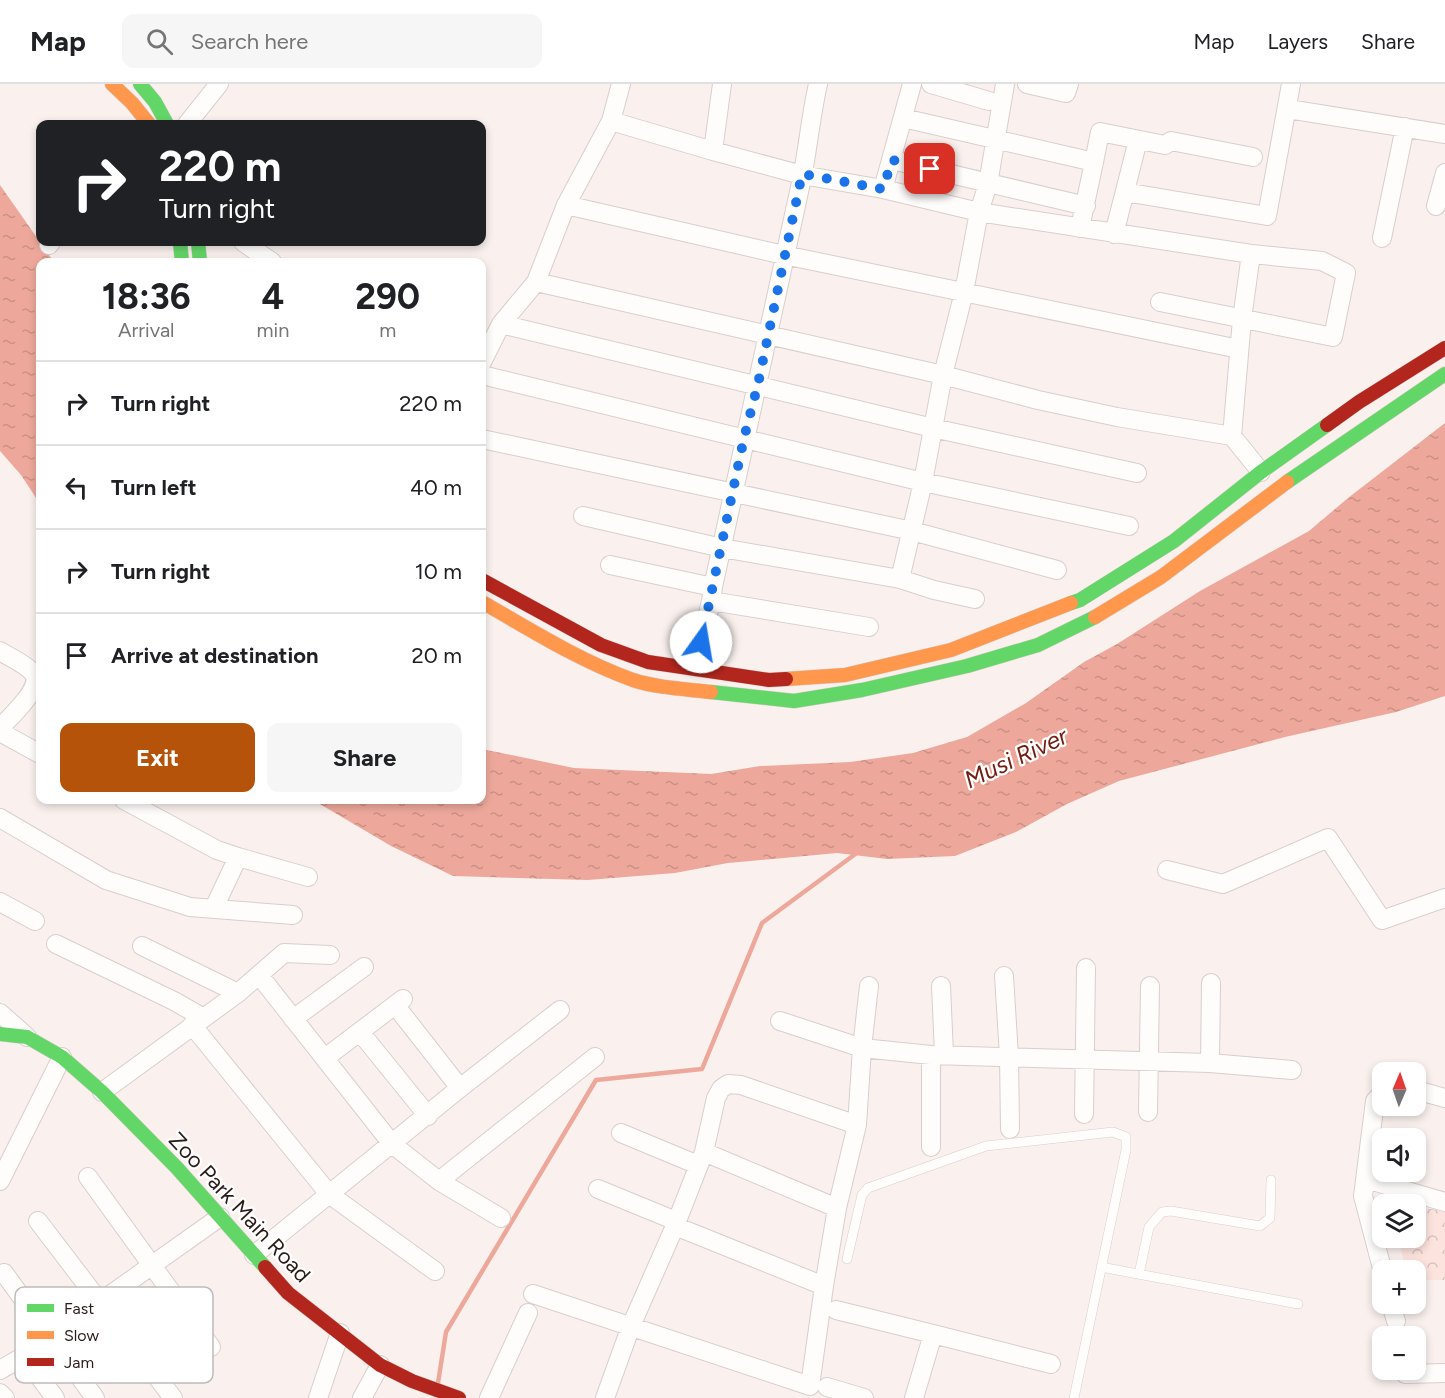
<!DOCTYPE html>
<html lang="en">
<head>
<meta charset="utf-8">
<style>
  body { margin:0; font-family:Figtree,sans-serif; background:#f6f6f6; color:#202124; height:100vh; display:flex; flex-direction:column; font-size:22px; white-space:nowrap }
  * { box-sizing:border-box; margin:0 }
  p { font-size:20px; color:#757577 }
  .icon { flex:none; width:33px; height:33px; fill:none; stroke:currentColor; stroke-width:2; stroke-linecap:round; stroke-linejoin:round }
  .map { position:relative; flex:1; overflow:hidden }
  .panel { position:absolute; left:36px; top:174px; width:450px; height:546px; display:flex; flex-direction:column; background:#fff; border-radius:12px; box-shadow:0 3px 9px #0003 }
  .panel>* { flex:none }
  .guide { position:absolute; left:36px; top:36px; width:450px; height:126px; border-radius:12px; box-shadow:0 3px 9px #0003; background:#202124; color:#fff; overflow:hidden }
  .needle { width:39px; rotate:2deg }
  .tools { position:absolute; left:1372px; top:978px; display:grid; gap:12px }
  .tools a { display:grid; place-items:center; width:54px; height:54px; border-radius:12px; background:#fff; box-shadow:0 3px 9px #0003; font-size:30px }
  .pin { position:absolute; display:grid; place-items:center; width:51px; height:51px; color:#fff; margin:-26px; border-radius:12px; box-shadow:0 3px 9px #0006 }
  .me { position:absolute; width:66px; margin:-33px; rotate:13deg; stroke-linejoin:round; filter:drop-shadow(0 0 4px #0008) }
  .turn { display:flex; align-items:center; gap:21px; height:126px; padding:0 24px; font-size:27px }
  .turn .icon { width:78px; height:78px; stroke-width:2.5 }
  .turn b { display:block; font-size:42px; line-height:51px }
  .eta { display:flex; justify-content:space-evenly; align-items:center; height:102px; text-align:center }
  .eta b { font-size:36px; font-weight:700; line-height:42px }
  .primary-button { display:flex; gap:12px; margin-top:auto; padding:12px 24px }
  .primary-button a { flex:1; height:69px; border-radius:12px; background:#b45309; color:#fff; font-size:24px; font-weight:700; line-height:69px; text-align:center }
  .primary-button a+a { background:#f6f6f6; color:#202124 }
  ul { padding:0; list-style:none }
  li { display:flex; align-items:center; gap:18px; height:84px; padding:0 24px; border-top:2px solid #e0e0e0 }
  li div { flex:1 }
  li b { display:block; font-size:22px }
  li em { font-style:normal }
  header { display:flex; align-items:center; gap:36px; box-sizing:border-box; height:84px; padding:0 30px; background:#fff; border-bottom:2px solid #e0e0e0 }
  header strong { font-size:28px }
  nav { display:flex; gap:33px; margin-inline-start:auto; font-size:21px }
  .search { width:420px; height:54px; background:#f6f6f6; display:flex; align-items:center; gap:15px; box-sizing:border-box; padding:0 21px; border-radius:12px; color:#757577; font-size:22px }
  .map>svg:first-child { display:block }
  .forest { fill:url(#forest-crowns) }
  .water { fill:url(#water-ripples) }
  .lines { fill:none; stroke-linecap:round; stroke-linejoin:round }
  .stream { stroke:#eda89b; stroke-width:4.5 }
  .lane-casing { stroke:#d9cecb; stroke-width:10 }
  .street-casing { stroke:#d9cecb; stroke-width:20 }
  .fast-casing { stroke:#d9cecb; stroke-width:15 }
  .slow-casing { stroke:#d9cecb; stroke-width:15 }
  .jam-casing { stroke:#d9cecb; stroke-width:15 }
  .lane { stroke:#fefdfc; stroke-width:9 }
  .street { stroke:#fefdfc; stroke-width:18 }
  .fast { stroke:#63d668; stroke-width:14 }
  .slow { stroke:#ff974d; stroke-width:14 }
  .jam { stroke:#b3261e; stroke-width:14 }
  .route { stroke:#1a73e8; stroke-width:10; stroke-dasharray:0 18 }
  .labels { text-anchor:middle; stroke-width:4.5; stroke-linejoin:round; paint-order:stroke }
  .street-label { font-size:22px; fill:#2a1c19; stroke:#fff }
  .water-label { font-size:24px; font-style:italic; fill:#711e11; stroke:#fff }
  .key { fill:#fff; stroke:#bfbbba; stroke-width:1.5 }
  .key-label { font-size:16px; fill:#2a1c19 }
</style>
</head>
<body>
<header>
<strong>Map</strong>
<div class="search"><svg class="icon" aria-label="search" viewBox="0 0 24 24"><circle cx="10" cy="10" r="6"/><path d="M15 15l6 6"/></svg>Search here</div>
<nav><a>Map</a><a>Layers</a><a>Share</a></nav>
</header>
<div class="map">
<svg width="1445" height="1314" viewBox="0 0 1445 1314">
  <defs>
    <pattern id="forest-crowns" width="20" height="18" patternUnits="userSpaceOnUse" patternTransform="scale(1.5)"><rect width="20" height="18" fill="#fce3de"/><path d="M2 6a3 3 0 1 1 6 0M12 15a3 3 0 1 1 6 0" fill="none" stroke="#d8c2be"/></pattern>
    <pattern id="water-ripples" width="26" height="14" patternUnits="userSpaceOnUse" patternTransform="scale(1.5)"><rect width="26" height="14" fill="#eda89b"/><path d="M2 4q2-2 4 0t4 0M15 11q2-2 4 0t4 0" fill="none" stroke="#cb9085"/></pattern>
  </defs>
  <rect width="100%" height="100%" fill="#faf1ee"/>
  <path class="forest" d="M1416,1123L1445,1127V1196H1416V1186H1406L1398,1154H1416Z"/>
  <path class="water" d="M0,101L54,178H40V420L21,391L0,367Z
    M1445,339V612L1396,628L1285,653L1119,697L1067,720L1016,748L955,772L887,775L837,769L728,779L675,789L588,796L453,792L391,762L313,716H482V665L574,684L711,690L760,682L850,678L913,669L967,653L1026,619L1084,578L1117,560L1200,507L1309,447L1348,414Z"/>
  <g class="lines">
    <path class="stream" d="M438,1299L446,1248L596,996L702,985L762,839L858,768"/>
    <g class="lane-casing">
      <path id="lane" d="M847,1175L862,1111L868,1104L986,1062L1113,1048L1126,1053V1066L1074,1314
        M1101,1183L1298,1220
        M1139,1190L1149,1143L1162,1128L1171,1127L1260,1142L1270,1134L1271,1096"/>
    </g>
    <g class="street-casing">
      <path id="street" d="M931,0L989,17
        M1027,0L1066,9L1069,0
        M1288,25L1445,50
        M903,34L1094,78L1080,144
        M611,37L713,67L802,91L883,105L979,128L1251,170L1322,177L1346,189L1333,253L1160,218
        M187,40L219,0
        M713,67L722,0
        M892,76L1086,122
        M1094,78L1100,48L1165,61L1171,57L1253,73
        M883,105L912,0
        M1125,108L1267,132L1291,0
        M566,121L784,171L1239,265
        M1436,122L1445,89
        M1114,150L1138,56
        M1382,154L1405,43
        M243,158L272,178
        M49,161L51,158
        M1251,170L1242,235L1232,352L1261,388
        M536,198L943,291L1038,316L1117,333L1232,352
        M501,240L933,344L1137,389
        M482,278L501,240L536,198L566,121L611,37L621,0
        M482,291L923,398L1129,442
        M482,355L912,447L1057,486
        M583,432L722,464L900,495
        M610,481L713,503L711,517L869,543
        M713,503C743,367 772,230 802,94C808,63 811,31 818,0
        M975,515L934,506L900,495L923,398L943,291L964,208L979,128L988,100L1005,0
        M701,558L711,517
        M0,567C9,573 26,580 33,589C44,603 9,634 0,644
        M0,648L40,670
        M124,716L217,766L238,773
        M0,734L106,796L190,823L293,831
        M1167,786L1223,800L1328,754L1382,836L1445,814
        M0,818L35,837
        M214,824L238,773L308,793
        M56,860L174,917L202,933
        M142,862L238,909
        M259,891L392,1060L439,1097L501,1134
        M1004,892L1009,972L1010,1045
        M941,902L944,970
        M395,921L460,1004
        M0,929L27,953
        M293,935L364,883
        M780,937L862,964L869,902
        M192,941L329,1110L435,1187
        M360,948L428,1032
        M931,971V1063
        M325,974L403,915
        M1210,979L1211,899
        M1416,1006L1445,1014
        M102,1008L238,909L284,869L330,871
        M1383,1008L1375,1017L1363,1112L1383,1188
        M1148,1028L1150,902
        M1084,1030L1086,884
        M621,1049L698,1081
        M704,1068L837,1124
        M88,1093L211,1263
        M1366,1095L1445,1118
        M0,1097L62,973
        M439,1097L595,973
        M598,1105L676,1137
        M38,1137L173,1314
        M675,1142L824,1202
        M254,1171L460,1004L560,926
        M4,1189L95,1314
        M533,1210L810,1302L824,1202L837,1124L857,1041L862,964L931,971L1210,979L1292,986
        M1391,1220L1396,1237
        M836,1226L933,1250
        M24,1272L55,1314
        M0,1286L24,1272L220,1133
        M1405,1290L1445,1289
        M827,1303L864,1314
        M0,1309L5,1314
        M318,1314L340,1249
        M362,1314L380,1281
        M489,1314L528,1229
        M605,1314L631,1242L675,1142L704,1068L716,1014L721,1005L728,1000L741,1001L857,1041
        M914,1314L933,1250L1051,1280"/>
    </g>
    <g class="fast-casing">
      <path id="fast" d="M140,0L155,18L167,40
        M180,158L182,178
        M198,158L200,178
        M1287,398L1445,290
        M1071,519L1080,516L1174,457L1261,388L1327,341
        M711,608L794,617L862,606L967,582L1038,561L1095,533
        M0,950L27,953L62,973L102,1008L177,1084L265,1183"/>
    </g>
    <g class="slow-casing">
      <path id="slow" d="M112,0L132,19L149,40
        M482,518C531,546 580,577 633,596C658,604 685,605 711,608
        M1095,533L1161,493L1287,398
        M786,595L845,591L951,566L1071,519"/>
    </g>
    <g class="jam-casing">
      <path id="jam" d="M1327,341L1359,318L1445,264
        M482,496L601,561L648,578L769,596L786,595
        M265,1183L288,1209L380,1281L412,1297L459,1314"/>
    </g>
    <use href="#lane" class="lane"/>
    <use href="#street" class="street"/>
    <use href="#fast" class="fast"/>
    <use href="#slow" class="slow"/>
    <use href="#jam" class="jam"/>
  </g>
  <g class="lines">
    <path class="route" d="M701,558L744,354L758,300L802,90L883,105L892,76L930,85"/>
  </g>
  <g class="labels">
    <g class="street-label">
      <text transform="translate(240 1123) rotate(47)" y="8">Zoo Park Main Road</text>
    </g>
    <g class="water-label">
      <text transform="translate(1016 674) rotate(-25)" y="8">Musi River</text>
    </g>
  </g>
  <rect x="15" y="1203" width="198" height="96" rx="9" class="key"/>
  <rect x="27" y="1220" width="27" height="8" fill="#63d668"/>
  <rect x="27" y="1247" width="27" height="8" fill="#ff974d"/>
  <rect x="27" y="1274" width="27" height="8" fill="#b3261e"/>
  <g class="key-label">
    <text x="64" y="1230">Fast</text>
    <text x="64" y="1257">Slow</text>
    <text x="64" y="1284">Jam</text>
  </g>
</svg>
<div class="tools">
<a><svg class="needle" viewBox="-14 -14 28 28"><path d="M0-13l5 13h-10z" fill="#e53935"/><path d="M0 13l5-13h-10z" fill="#757577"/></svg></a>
<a><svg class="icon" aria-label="sound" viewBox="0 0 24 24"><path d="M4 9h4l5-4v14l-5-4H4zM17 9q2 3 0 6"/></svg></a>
<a><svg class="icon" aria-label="layers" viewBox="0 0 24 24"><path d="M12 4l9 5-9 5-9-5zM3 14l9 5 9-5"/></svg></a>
<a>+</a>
<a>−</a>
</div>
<div class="pin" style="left:930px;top:85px;background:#d93025"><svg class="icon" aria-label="arrive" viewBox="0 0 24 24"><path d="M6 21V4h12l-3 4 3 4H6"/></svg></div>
<svg class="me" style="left:701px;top:558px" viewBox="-20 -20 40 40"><circle r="19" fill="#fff"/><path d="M0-13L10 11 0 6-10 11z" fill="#1a73e8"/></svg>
<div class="guide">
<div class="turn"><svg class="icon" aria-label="right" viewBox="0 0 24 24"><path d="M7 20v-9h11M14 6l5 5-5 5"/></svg><div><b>220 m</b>Turn right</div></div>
</div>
<section class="panel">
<div class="eta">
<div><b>18:36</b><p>Arrival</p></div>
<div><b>4</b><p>min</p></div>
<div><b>290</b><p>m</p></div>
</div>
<ul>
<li><svg class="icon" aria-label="right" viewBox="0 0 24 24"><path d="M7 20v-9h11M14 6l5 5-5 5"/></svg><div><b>Turn right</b></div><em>220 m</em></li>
<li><svg class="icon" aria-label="left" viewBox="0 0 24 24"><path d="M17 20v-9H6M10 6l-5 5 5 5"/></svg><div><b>Turn left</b></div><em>40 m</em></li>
<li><svg class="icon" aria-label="right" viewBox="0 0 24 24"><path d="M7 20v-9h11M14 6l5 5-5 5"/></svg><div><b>Turn right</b></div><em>10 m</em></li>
<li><svg class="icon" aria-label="arrive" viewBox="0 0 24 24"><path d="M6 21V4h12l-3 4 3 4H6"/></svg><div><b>Arrive at destination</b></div><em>20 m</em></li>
</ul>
<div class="primary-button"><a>Exit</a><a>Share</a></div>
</section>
</div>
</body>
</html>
